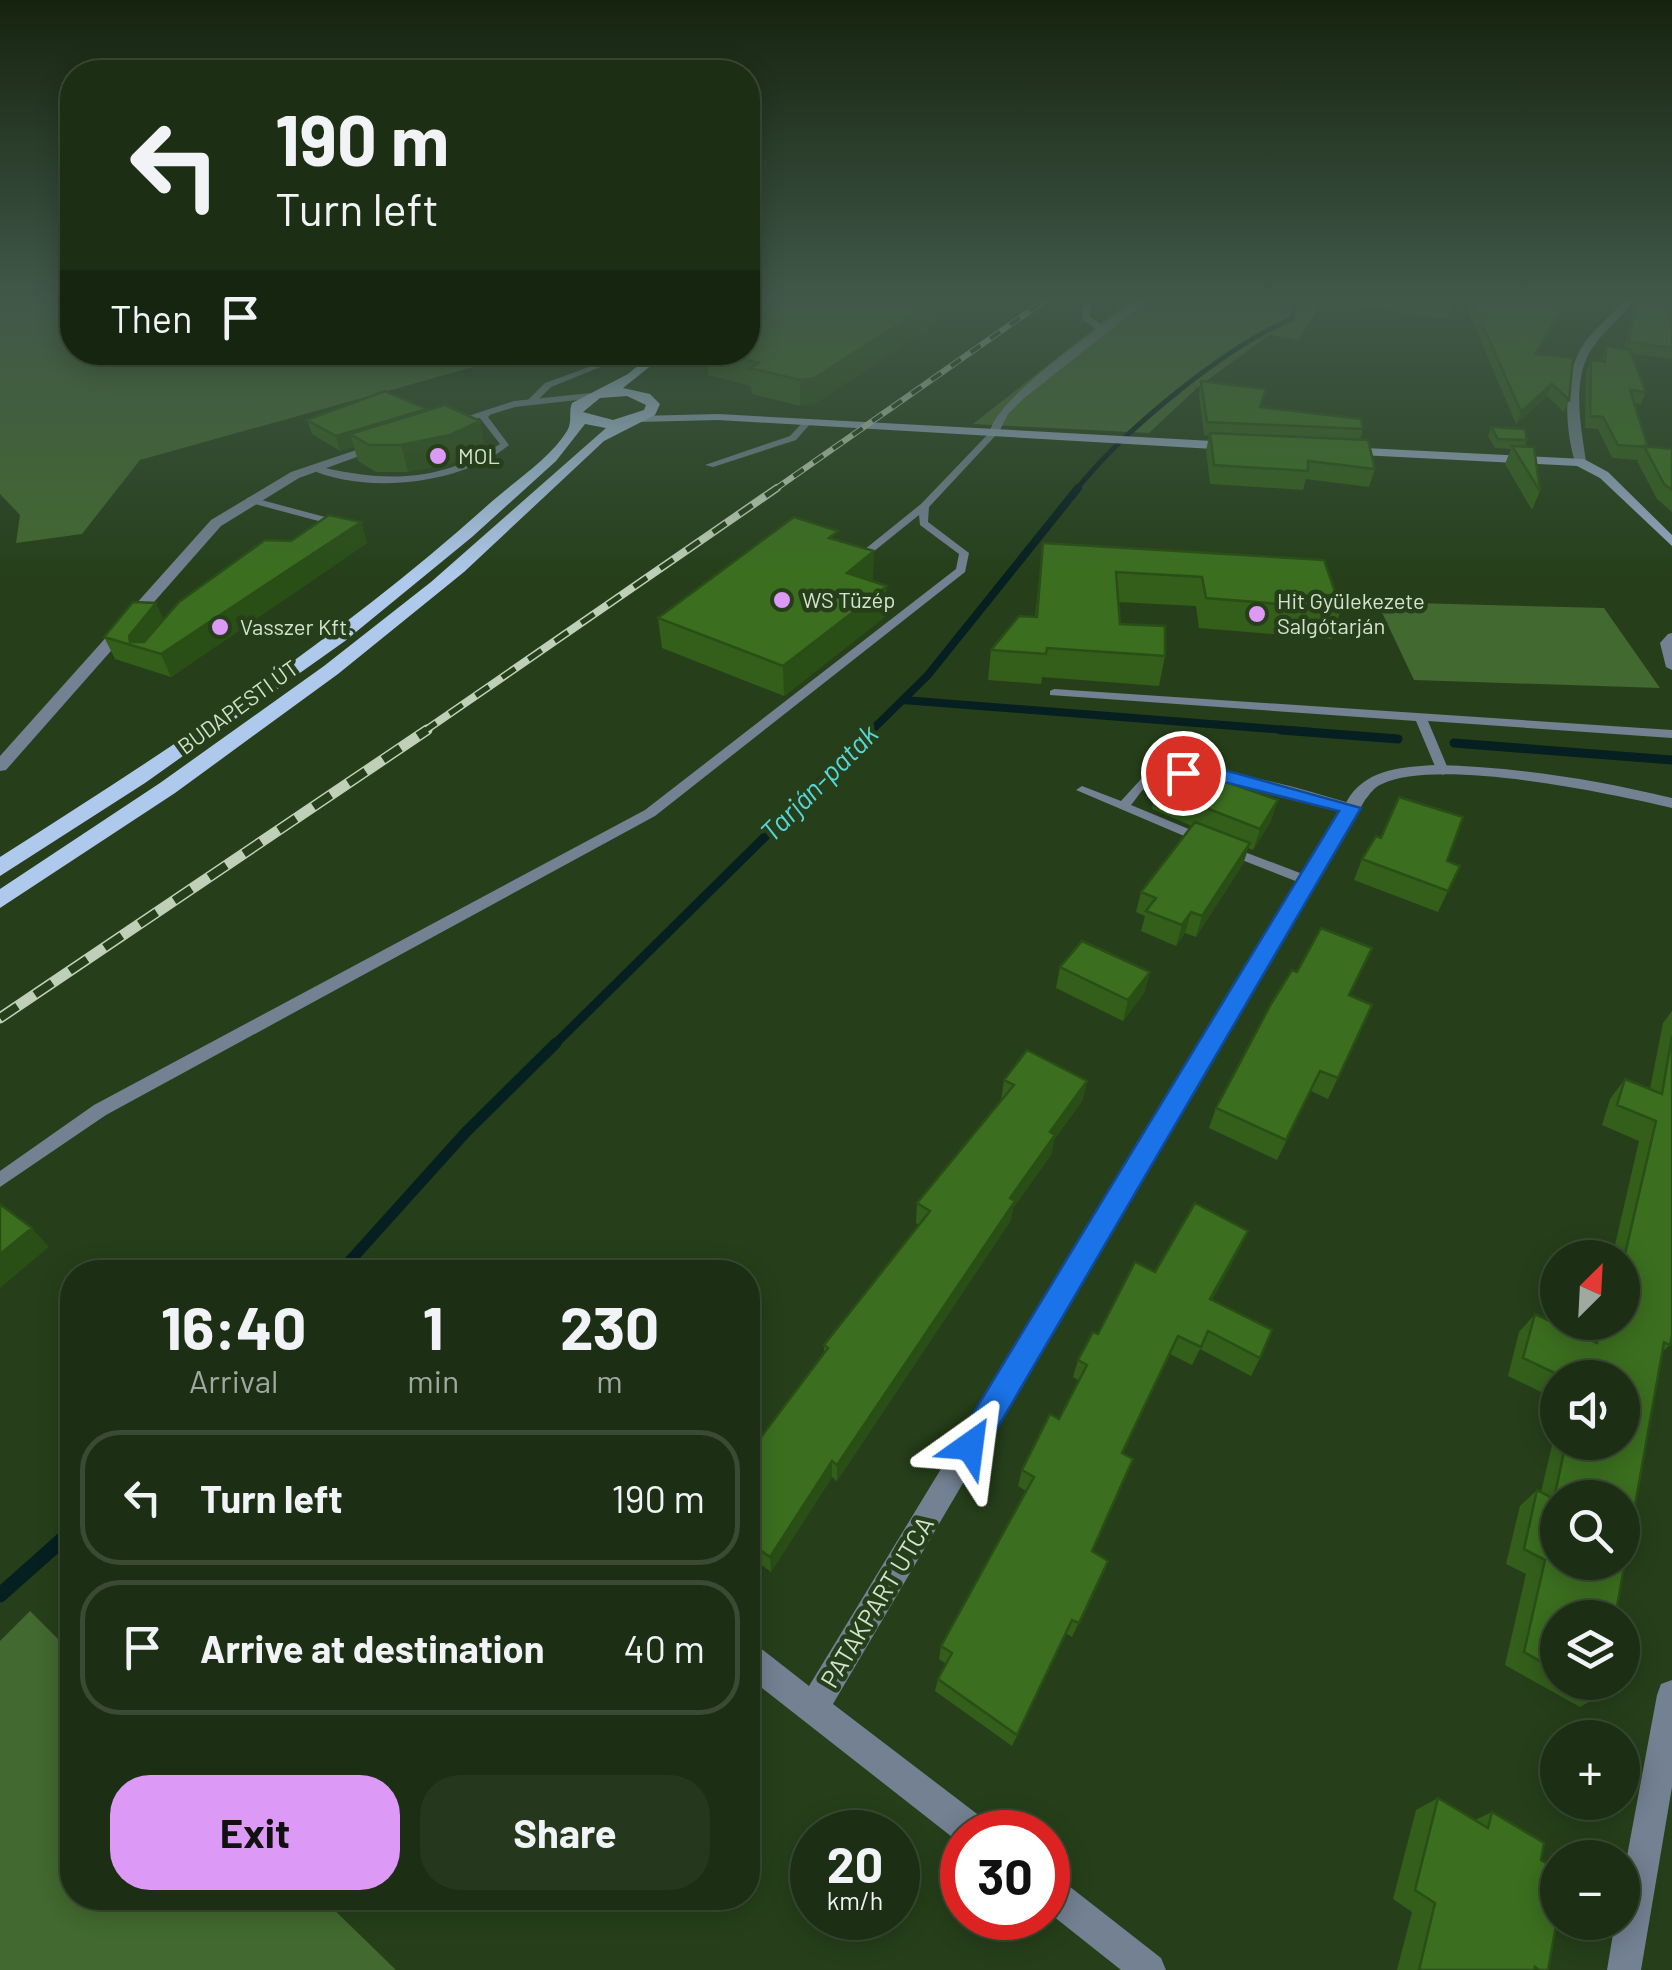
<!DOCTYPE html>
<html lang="en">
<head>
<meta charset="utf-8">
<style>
  body { margin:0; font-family:Barlow,sans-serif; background:#25371d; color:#f1f3f6; height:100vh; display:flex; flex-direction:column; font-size:38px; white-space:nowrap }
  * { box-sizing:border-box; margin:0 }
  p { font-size:32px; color:#a0a9a0 }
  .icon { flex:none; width:55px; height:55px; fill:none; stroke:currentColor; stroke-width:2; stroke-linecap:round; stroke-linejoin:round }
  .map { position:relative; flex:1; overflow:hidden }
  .side { position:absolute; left:60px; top:1260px; width:700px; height:650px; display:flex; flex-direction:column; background:#1c2f14; border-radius:40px; box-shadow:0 5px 25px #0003,0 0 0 2px #3a4a34 }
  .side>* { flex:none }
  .top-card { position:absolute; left:60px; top:60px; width:700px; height:305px; border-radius:40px; box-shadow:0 5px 25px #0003,0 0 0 2px #3a4a34; background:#1c2f14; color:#f1f3f6; overflow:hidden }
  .needle { width:65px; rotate:24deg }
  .tools { position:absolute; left:1540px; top:1240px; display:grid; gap:20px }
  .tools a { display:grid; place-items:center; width:100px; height:100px; border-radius:50%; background:#1c2f14; box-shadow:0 5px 25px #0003,0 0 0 2px #3a4a34; font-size:50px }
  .speed { position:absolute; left:790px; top:1810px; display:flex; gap:20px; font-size:50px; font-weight:700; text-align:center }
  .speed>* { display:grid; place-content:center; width:130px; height:130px; border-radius:50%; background:#1c2f14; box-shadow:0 5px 25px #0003,0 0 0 2px #3a4a34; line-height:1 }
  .speed small { font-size:25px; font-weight:400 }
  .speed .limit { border:15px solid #d22; background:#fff; color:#111 }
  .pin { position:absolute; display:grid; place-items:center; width:85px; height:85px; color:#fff; margin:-42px; border:5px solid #fff; border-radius:50%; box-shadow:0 2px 10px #0007 }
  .me { position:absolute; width:110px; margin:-55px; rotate:31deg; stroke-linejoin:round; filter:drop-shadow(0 0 8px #0008) }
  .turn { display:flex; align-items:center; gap:35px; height:210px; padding:0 50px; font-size:45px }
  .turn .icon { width:130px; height:130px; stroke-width:2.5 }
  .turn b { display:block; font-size:70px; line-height:85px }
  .then { display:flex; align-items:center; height:95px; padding:0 50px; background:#0003; gap:20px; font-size:38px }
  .eta { display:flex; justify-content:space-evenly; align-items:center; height:170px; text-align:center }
  .eta b { font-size:60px; font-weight:700; line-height:70px }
  .cta { display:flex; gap:20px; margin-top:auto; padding:20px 50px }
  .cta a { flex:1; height:115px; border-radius:40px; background:#dc99f5; color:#111; font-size:40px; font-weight:700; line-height:115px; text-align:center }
  .cta a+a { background:#25371d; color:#f1f3f6 }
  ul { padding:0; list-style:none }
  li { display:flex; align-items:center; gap:30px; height:135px; margin:0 20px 15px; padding:0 30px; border:5px solid #3a4a34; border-radius:40px }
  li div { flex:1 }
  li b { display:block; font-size:38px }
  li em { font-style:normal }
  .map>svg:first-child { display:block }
  .green { fill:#42692f }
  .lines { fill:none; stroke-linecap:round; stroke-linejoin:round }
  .stream-far4 { stroke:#061f20; stroke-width:5 }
  .stream-far3 { stroke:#061f20; stroke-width:8 }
  .stream-far2 { stroke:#061f20; stroke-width:9 }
  .stream-far1 { stroke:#061f20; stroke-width:11 }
  .stream { stroke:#061f20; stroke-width:15 }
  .service { fill:#748192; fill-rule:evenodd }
  .minor { fill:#748192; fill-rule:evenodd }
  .tertiary { fill:#748192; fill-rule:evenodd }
  .secondary { fill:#95a9c5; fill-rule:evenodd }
  .primary { fill:#afc9ec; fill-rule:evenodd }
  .rail-far2-casing { stroke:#c0d0b8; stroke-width:6 }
  .rail-far1-casing { stroke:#c0d0b8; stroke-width:8 }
  .rail-casing { stroke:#c0d0b8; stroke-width:11 }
  .rail-far2 { stroke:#263f1a; stroke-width:4; stroke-dasharray:12; stroke-linecap:butt }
  .rail-far1 { stroke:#263f1a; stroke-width:5; stroke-dasharray:16; stroke-linecap:butt }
  .rail { stroke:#263f1a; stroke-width:8; stroke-dasharray:21; stroke-linecap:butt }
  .wall { fill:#335f1b }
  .shaded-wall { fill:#294e16 }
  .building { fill:#3b6f1f; stroke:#294e16; stroke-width:2.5; fill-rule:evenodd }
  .route { fill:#1a73e8; stroke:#114b97; stroke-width:2.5 }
  .poi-dot { fill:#dc99f5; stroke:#263f1a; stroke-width:4 }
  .labels { text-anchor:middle; stroke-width:9; stroke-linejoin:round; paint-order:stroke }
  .far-poi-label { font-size:22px; fill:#d4e3cd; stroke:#263f1a; text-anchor:start }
  .far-street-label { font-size:22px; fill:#d4e3cd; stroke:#263f1a }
  .street-label { font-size:25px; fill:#d4e3cd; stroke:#263f1a }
  .water-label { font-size:28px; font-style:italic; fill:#57d7d8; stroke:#263f1a }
</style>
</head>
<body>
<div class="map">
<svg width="1672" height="1970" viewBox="0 0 1672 1970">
  <rect width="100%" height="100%" fill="#263f1a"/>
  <path class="green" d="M0,301H72V352L523,353L140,460L82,534L16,543L20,515L0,494Z
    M1129,301H1323L1298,340L1269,335L1198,387L1149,433L973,424Z
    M1334,301H1453L1446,319Z
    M1377,602L1604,608L1660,688L1414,680Z
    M30,1611L72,1653V1898H322L396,1970H0V1641Z"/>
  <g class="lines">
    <path class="stream-far4" d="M1076,490C1122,432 1224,347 1292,319L1295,301"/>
    <path class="stream-far3" d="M903,700L1312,732
      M870,732L928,675L1078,488"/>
    <path class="stream-far2" d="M1281,730L1398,739
      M1454,743L1672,760
      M554,1045L873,730"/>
    <path class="stream-far1" d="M340,1272L466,1132L556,1043"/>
    <path class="stream" d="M0,1595L72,1531"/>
    <path class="service" d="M1084,301H1092L1089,316L1108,329V333H1102L1082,319Z
      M573,352H585L608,364L551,387L534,404H528V400L545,383L597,364Z
      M486,410L493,412L488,417L509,445C461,485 364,495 307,468L312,465C382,482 437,484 500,444L479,417Z
      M803,422L810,424L796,440L713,467L705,465L790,436Z
      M990,432L997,434L929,507L928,522L969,553L965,572L655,816L106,1115L0,1187V1171L94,1105L645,810L956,569L959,554L920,525L919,515L858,564L849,562L921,504Z
      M250,497L344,522L346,524L341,527L247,502V498Z
      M1672,633V670L1666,667L1660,643L1668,634Z
      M1054,689L1672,730V738L1428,721L1449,771L1443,775L1437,771L1416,721L1050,695V691Z
      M1169,769C1233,768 1295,787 1356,805L1357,808L1351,812C1308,800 1192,760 1152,782C1143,787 1137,798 1131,805L1208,837L1210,840L1208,843L1203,844L1076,790L1082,786L1121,801L1142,778Z
      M1229,846L1313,878L1315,881L1313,884H1303L1224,853L1222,850L1224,847Z"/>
    <path class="minor" d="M1623,301H1633C1622,317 1606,329 1595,344C1570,376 1581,425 1586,462L1576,465C1564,429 1562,374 1585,342C1596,327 1612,316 1623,301Z
      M591,393L597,396L595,398L515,407L447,428L441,425L514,401Z
      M377,443L387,446L299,478L221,526L6,770L0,771V756L211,520L291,472Z
      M1436,765C1516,767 1594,779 1672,798V808C1610,793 1438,757 1382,784C1374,787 1370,794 1365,800L833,1704L985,1820L989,1832H962L961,1844L748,1677V1643L759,1647L809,1686L1350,796C1370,768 1404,767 1436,765Z
      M1672,1680V1787L1641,1970H1607L1615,1922H1622V1883L1657,1695L1661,1684Z
      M1048,1874L1060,1879L1161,1958L1166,1970H1121L1048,1912Z"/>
    <path class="tertiary" d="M1135,301H1147L1023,399L1008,414L997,436H989C991,400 1103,326 1135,301Z"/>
    <path class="secondary" d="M718,414L1231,442L1237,446L1231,450L718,420L637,422L631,419L637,416Z
      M1345,447L1584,459L1608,472L1672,535V546L1600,478L1577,466L1341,454V448Z"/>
    <path class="primary" d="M654,352H668L623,388L650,394L660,404L655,415L604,441L464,572L338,674L175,793L0,908V889L160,783L324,666L431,582L606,428L585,424L556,461L472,537L345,641L145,783L0,876V857C170,749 339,639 489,504C513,482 550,459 567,431C573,420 568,413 572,403L628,374ZM627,396L646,405L644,410L613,420L583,412L600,398Z"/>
    <g class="rail-far2-casing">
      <path id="rail-far2" d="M774,490L1044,301"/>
    </g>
    <g class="rail-far1-casing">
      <path id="rail-far1" d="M423,732L777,488"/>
    </g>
    <g class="rail-casing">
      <path id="rail" d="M0,1018L427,730"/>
    </g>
    <use href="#rail-far2" class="rail-far2"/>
    <use href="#rail-far1" class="rail-far1"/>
    <use href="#rail" class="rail"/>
  </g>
  <path class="wall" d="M1464,301H1566L1562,312L1537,354L1569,400L1564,412L1547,396L1516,424Z
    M1635,301H1672V359L1632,354L1646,392L1641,404L1634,403L1648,447L1672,449V512L1657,499L1637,461L1638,460L1612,458L1598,429L1585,428L1586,372L1591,360L1601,362L1606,346L1624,349Z
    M937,307L936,324L814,404L800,406L752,394L751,386L708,375L706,352H748Z
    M1201,381L1261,407L1363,429L1360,440L1375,469L1369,487L1306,479L1303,490L1210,484L1206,451L1209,436L1204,435L1199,394Z
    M427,409L428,411L485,448L456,462L408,472H376L358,461L354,447L340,451L312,434L307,420Z
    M1491,427L1527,440L1525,447L1540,491L1532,510L1505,464L1511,449L1495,448L1488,436Z
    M361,522L367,543L171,677L115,659L104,637L164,619L291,541Z
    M838,541L874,551L872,581L886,616L784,696L662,648L658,618Z
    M1043,543L1324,560L1341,609L1332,639L1199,628L1196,606L1118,602L1120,624L1165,656L1159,686L1042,677L1041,684L988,680L991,650L1035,617Z
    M1157,789L1271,821L1253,850L1248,848L1243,864L1196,937L1185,933L1176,946L1141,931L1145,916L1136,912L1141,892L1192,826L1152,809Z
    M1362,859L1447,861L1448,891L1438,912L1354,880Z
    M1060,967L1150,972L1144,993L1123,1021L1056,988Z
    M1350,995L1372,1005L1328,1099L1311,1091L1277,1160L1209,1128L1216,1108Z
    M1672,1011V1335L1670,1345L1662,1352L1558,1618V1682H1604L1601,1695L1580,1707L1505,1665L1526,1574L1506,1564L1520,1506L1537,1490L1541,1492L1558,1420V1442H1622V1378H1558V1400L1508,1376L1519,1332L1535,1314L1585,1337L1589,1322H1622V1258H1612L1639,1141L1602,1125L1610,1099L1625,1079L1650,1089L1663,1023Z
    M1004,1080L1087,1081L1082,1101L1054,1140L1051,1155L1013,1208L1011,1220L837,1481L832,1477L771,1572L748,1555V1446L752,1449L824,1354V1345L919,1225L916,1223L917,1203L1001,1101Z
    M1239,1250L1212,1300L1260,1358L1251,1376L1200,1349L1192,1365L1170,1354L1123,1453L1092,1551L1108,1561L1072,1637L1066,1633L1012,1746L935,1691L938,1679L946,1664L939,1659L941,1646L1026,1491L1018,1486L1022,1470L1059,1419L1079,1381L1073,1377L1078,1360L1098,1334L1155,1272Z
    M1438,1798L1475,1820L1492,1812L1541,1860L1548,1970H1397L1412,1912L1393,1899L1416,1810Z"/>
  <path class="shaded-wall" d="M918,301H946L937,307L936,324L814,404L800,406V380Z
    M1566,301L1562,312L1531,366L1535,354Z
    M1552,384L1547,396L1516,424L1521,412Z
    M427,409L430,423L350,434L354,447L340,451L336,436Z
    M480,421L485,448L456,462L408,472L401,445Z
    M361,522L367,543L171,677L161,654Z
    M874,551L873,580L847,602V573Z
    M887,586L886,616L784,696L783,666Z
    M156,603L166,625L146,650L131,645L129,636Z
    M1278,800L1271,821L1253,850L1260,829Z
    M1250,843L1243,864L1196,937L1202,916Z
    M1191,912L1185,933L1176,946L1182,925Z
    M1150,972L1144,993L1123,1021L1128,1000Z
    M1087,1081L1082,1101L1054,1140L1051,1155L1013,1208L1011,1220L837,1481V1465L1010,1198L1050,1132Z
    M32,1228L49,1247L0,1288V1254Z
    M1248,1231L1239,1250L1202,1318L1210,1299Z
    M832,1461V1477L771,1572L770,1557Z"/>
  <path class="building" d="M748,301H935L814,378L800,380L750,368L759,363L716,352H748Z
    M1472,301H1566L1535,354L1573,358L1569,400L1552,384L1521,412Z
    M1637,301H1672V348L1628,342Z
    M1606,346L1630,350L1646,392L1630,390L1648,447L1618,445L1603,417L1590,416L1591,360L1605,362Z
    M1201,381L1266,389L1260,407L1361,419L1363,429L1207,422Z
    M385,391L427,409L336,436L307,420Z
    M445,405L480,421L450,435L401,445H369L350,434Z
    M1491,427L1525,429L1527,440L1498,439Z
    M1210,433L1368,440L1375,469L1308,461V471L1214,465Z
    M1512,446L1534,447L1540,491Z
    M1644,446L1672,449V490L1664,484Z
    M329,515L361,522L161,654L104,637L133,602L156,603L129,636L130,642H144L179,602L265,540L291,541Z
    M794,517L838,531L829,538L874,551L847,573L887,586L783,666L658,618Z
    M1043,543L1324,560L1341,609L1206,598L1202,577L1116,572L1120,624L1165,626V656L1047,648L1046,654L991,650L1019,616L1037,617Z
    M1175,764L1278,800L1260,829L1157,789Z
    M1399,797L1463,817L1447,861L1460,866L1448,891L1362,859L1376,836L1381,838Z
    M1195,822L1250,843L1202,916L1191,912L1182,925L1146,911L1156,898L1141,892Z
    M1321,928L1372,948L1349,995L1372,1005L1338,1078L1320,1071L1286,1140L1216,1108L1271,1004L1292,970L1297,972Z
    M1082,941L1150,972L1128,1000L1060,967Z
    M1672,1036V1335L1670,1345L1664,1342L1615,1618H1558V1671L1524,1652L1545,1560L1524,1549L1537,1490L1554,1499L1566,1442H1622V1378H1565L1523,1358L1535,1314L1597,1343L1602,1322H1622V1267L1656,1121L1617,1105L1625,1079L1662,1094ZM1558,1498H1622V1562H1558Z
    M1027,1050L1087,1081L1050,1132L1055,1135L1010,1198L1015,1201L837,1465L832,1461L770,1557L748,1542V1446L752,1449L828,1348L824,1345L930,1211L917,1203L1014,1085L1004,1080Z
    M1195,1203L1248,1231L1210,1299L1272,1330L1260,1358L1208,1331L1201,1347L1178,1336L1122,1453L1133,1459L1092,1551L1108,1561L1079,1623L1072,1620L1017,1735L938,1679L952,1653L941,1646L1034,1477L1022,1470L1050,1414L1059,1419L1087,1365L1078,1360L1093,1332L1098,1334L1135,1262L1155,1272Z
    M1,1205L32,1228L0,1254V1206Z
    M1578,1682H1604L1601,1695Z
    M1438,1798L1488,1828L1492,1812L1544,1843L1541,1860L1558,1870V1915L1548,1970H1539L1535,1967V1970H1419L1435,1903L1415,1890Z"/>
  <linearGradient id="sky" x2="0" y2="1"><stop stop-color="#15230e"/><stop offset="0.52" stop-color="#415849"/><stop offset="1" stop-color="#415849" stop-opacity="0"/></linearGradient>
  <rect width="1672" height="577" fill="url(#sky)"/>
  <path class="route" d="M1183,767L1228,771L1361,808L981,1456L970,1461L960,1456L955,1446L960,1435L1339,811L1228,783L1176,777L1173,773Z"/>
  <g class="poi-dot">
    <circle cx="438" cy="456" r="10"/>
    <circle cx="782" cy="600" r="10"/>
    <circle cx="1257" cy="614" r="10"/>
    <circle cx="220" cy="627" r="10"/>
  </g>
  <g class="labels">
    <g class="far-poi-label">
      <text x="458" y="464">MOL</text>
      <text x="802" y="608">WS Tüzép</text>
      <text x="1277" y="609">Hit Gyülekezete<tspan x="1277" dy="25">Salgótarján</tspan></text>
      <text x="240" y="635">Vasszer Kft.</text>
    </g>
    <g class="far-street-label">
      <text transform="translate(238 707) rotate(-36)" y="8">BUDAPESTI ÚT</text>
    </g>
    <g class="street-label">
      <text transform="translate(877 1602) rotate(-59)" y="9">PATAKPART UTCA</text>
    </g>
    <g class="water-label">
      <text transform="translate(819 783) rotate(-45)" y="10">Tarján-patak</text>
    </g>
  </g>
</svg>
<div class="tools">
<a><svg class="needle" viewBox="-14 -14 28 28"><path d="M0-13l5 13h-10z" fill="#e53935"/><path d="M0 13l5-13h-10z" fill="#a0a9a0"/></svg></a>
<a><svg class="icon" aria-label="sound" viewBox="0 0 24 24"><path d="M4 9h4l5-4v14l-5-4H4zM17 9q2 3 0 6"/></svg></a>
<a><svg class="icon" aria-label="search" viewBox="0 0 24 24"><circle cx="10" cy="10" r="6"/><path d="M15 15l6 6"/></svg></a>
<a><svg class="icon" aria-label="layers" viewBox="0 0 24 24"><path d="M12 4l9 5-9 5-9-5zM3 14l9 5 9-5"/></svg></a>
<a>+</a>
<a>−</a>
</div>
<div class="speed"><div>20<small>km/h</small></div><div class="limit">30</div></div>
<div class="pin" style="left:1183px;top:773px;background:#d93025"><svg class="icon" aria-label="arrive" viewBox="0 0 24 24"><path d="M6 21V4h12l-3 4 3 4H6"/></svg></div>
<svg class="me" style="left:970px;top:1446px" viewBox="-20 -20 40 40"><path d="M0-17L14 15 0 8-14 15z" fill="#1a73e8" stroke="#fff" stroke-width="4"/></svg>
<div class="top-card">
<div class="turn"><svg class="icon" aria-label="left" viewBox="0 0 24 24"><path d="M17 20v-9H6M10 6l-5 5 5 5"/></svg><div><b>190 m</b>Turn left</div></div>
<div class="then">Then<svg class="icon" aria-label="arrive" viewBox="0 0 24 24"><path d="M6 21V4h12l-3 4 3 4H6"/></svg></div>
</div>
<section class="side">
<div class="eta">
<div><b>16:40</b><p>Arrival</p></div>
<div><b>1</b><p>min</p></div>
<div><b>230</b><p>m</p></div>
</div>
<ul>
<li><svg class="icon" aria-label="left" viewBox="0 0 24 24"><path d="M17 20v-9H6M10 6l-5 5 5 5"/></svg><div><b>Turn left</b></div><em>190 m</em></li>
<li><svg class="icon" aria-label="arrive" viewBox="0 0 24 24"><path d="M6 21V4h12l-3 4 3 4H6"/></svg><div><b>Arrive at destination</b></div><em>40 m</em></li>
</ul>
<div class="cta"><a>Exit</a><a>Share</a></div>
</section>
</div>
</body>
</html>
